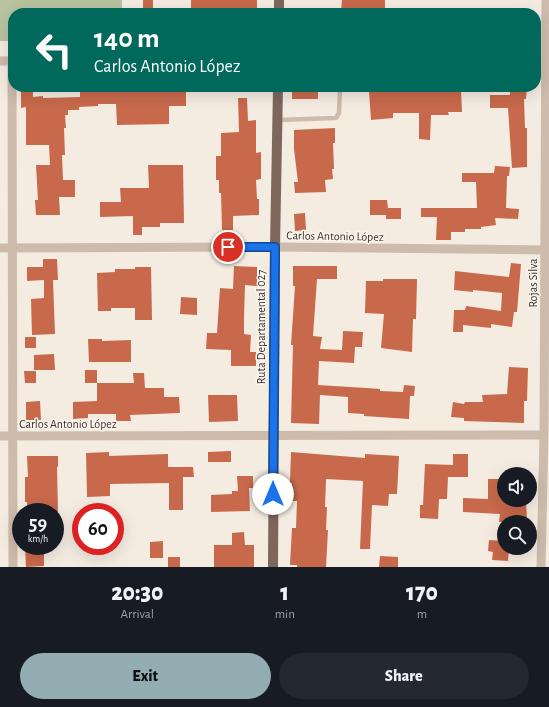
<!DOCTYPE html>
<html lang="en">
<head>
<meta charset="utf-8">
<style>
  body { margin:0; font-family:"Alegreya Sans",sans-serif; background:#242831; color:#f1f3f6; height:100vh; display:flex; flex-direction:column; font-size:15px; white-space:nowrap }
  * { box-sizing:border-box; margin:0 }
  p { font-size:13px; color:#9ea1a6 }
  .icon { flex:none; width:22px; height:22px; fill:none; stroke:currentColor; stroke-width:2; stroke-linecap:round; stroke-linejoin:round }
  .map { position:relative; height:567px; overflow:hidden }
  .sheet { display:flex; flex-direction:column; background:#171b24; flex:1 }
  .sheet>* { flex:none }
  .banner { position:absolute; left:8px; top:8px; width:533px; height:84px; border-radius:16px; box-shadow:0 4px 16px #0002; background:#00695c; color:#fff; overflow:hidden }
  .fabs { position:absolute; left:497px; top:467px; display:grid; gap:8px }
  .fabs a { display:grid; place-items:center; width:40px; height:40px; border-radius:50%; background:#171b24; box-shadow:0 4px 16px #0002; font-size:20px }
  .speed { position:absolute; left:12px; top:503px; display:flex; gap:8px; font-size:20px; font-weight:700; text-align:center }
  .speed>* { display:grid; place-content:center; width:52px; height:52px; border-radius:50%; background:#171b24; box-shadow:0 4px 16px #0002; line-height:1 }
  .speed small { font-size:10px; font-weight:400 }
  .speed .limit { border:6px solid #d22; background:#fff; color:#111 }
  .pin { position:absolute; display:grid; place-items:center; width:34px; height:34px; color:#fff; margin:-17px; border:2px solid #fff; border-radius:50%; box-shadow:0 1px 4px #0007 }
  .me { position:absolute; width:44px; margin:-22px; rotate:0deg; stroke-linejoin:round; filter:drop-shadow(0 0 3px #0008) }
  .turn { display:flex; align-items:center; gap:14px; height:84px; padding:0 20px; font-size:18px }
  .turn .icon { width:52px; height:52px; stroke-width:2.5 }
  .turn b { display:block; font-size:28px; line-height:34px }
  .eta { display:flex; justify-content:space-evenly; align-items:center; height:68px; text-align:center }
  .eta b { font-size:24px; font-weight:800; line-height:28px }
  .button { display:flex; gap:8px; margin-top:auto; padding:8px 20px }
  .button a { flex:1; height:46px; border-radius:24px; background:#92aeb2; color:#111; font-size:16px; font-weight:800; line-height:46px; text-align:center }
  .button a+a { background:#242831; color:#f1f3f6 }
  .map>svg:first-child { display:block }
  .green { fill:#b8c4a0 }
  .building { fill:#c8694b }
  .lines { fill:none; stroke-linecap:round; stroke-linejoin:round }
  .lane { stroke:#cdbbac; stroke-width:4.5 }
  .street { stroke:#cdbbac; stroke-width:9 }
  .primary { stroke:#7d675c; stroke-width:10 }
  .route-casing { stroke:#114b97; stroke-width:10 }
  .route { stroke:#1a73e8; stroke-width:7 }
  .labels { text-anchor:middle; stroke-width:3; stroke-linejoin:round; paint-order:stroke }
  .street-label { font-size:12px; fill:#3b302b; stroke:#fbf5ee }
</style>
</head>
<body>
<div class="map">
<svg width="549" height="567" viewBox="0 0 549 567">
  <rect width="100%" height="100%" fill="#f4ebe1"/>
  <path class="green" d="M0,0H122V13H13V41H0Z"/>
  <path class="building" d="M143,0H153V13H143Z
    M191,0H257V11L191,12Z
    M342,0H385V13H341Z
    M21,87H33V97L43,96V98L80,97V87H186V106H169V124L117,125L116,104H98V106L79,107V110H68V115H65L66,128H64L65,155H62L63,180H75V197H59L60,215H36L35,200H38L36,165H50L49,145H26V107L21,108Z
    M292,87H318V99H292Z
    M420,87H453V89H461L462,112H448L449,115H431L430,140L419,139V113H393V118L371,120L369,91L420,89Z
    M510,87H527L526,99H524L525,128H527V167L512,168L508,108H490V95H510Z
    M238,98H247L248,121L256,120V153L261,152V179L256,180L257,199H259V215L233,216V230H222L221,193H219V180H216V156H221V133L239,132Z
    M335,128V143H333L334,169H332L333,179L325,180L326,192L295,193L294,182H298L294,149V130Z
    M148,165H183L184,223H160V227H142V235H133V216L100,217V202H121L120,188H149Z
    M495,166L510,167L509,176H507L506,208L519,209L518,219L495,218L496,225L481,227V229H465V232H451V240H436L437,217H421V208H477L476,182H462V173H494Z
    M370,200H387L388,208H401V219H386V215H370Z
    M305,213L306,230L295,231L294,214Z
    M43,259H57L58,280H53L55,334L32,335L31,299L44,298V280L27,281V267H43Z
    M511,263L521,264L517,312H514L512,327L491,324V328L463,325V332H453L454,310H465L466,306L501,311L502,293L473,290V292L454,290L455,271L509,277Z
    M234,266L257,267V286L245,285L244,317V334L251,335L250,352H256V366H231V350L206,349L207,333H217L220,288L233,289Z
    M293,266H337V279H317L313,336L322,337L320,349L342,350L343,331L363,332L362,347H355L354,363L319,361L318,385L366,388L380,389V391L403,392L404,385L415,386L414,396H410L409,419L364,416V414L348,413V397L320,395L319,424L291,423L293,345H291L295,286H293Z
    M135,267H151L152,320H135V308H111V311H98L97,273L115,272V269H135Z
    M383,279H417L416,319H413L412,352L381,348L384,314L365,313L366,281H383Z
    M181,297L197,298V315L180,314Z
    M25,337H36V348H25Z
    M88,339H102V341L131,340V362H89Z
    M54,354L55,370H34V355Z
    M509,367L528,368L527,401H524V423L464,421V418L451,417L453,402L464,404L465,402H483L482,395L507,394Z
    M85,370H97V383H85Z
    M24,371H36V383H25Z
    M133,373H144L145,388H164V397H179L180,413L130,415L131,421H116V414H88V418L73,419V402L97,401V383H134Z
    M208,395H237L238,421L209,422Z
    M40,401L41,420H26V402Z
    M231,451V462H208V452Z
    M109,452V456L168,454V467H193L194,477H183V510H169V483L110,484V496L87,497L86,453Z
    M291,452L365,458V454L399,456L397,494H389L388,506L372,505L370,549H360L363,481L326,479L325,507H327L326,530H328L326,567H297V565H290L292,528H296L297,501H291L292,483H290Z
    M453,454H468V477H448L447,499H439L438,519L420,518V505H423L425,464L453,465Z
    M27,456H58V467H57L58,512H27V502H25V477H28Z
    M237,476H253V488H249L250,511L211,512V495L232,494V491H238Z
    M488,479H502V496H504V500H506V501H526L527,518H515V522H499L500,514L463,512V498L488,499Z
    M244,532L245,545H254V567H214V545H232V533Z
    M489,540L504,541V548H509L508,561L492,560L493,552L488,551Z
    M163,541V558H150V542Z
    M25,546H44V566L26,567Z
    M380,556L398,557V567H379Z
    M168,557H180V567H168Z"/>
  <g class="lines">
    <path class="lane" d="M278,120L336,118L339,113L340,87"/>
    <path class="street" d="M0,61H13
      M12,61L13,567
      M0,248L275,247L549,250
      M0,436L544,435
      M541,567L544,435L546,0"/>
    <path class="primary" d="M279,13V0
      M273,567L275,247L278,87"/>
  </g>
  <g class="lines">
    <g class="route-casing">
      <path id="route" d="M228,247H275L273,494"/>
    </g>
    <use href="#route" class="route"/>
  </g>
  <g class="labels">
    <g class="street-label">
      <text transform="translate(335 236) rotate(1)" y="4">Carlos Antonio López</text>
      <text transform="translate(533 283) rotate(-90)" y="4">Rojas Silva</text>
      <text transform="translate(261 327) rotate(-90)" y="4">Ruta Departamental 027</text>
      <text x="68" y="428">Carlos Antonio López</text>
    </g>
  </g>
</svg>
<div class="fabs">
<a><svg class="icon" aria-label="sound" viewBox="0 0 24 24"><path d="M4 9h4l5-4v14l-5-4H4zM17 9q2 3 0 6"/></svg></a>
<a><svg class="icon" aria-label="search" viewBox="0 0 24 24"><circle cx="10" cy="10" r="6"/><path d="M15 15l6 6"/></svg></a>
</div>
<div class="speed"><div>59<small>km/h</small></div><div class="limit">60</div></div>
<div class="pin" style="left:228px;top:247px;background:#d93025"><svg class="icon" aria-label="arrive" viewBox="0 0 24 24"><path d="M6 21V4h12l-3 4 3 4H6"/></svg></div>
<svg class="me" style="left:273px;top:494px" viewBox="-20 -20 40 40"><circle r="19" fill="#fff"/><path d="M0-13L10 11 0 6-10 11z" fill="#1a73e8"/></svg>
<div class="banner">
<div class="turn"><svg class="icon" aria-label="left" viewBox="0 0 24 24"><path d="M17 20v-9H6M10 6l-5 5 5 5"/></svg><div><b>140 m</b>Carlos Antonio López</div></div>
</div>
</div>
<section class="sheet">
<div class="eta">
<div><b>20:30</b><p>Arrival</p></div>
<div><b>1</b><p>min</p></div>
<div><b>170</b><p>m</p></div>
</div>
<div class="button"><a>Exit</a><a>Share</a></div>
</section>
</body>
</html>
